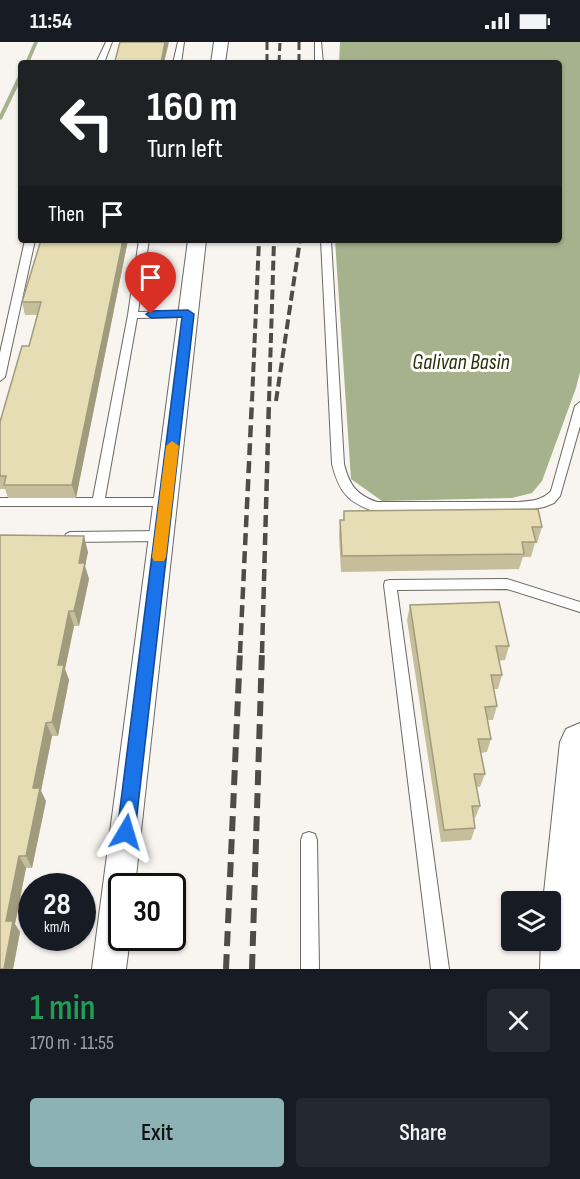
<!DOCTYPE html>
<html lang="en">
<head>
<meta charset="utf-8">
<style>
  body { margin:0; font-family:"Sofia Sans Condensed",sans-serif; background:#242831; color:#f1f3f6; height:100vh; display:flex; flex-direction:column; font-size:22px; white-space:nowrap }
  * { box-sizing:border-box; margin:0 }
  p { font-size:20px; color:#9ea1a6 }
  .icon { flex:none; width:33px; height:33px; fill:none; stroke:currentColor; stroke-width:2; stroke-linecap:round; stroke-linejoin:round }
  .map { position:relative; height:927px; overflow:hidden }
  .panel { display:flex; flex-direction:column; background:#171b24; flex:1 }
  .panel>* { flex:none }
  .guide { position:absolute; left:18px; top:18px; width:544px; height:183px; border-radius:6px; box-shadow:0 2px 4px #0004; background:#202124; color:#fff; overflow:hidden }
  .controls { position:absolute; left:501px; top:849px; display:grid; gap:12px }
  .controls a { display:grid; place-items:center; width:60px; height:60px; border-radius:6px; background:#171b24; box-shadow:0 2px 4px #0004; font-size:30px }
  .speed { position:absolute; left:18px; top:831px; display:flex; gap:12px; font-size:30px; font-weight:700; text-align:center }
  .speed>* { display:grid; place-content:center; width:78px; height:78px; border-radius:50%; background:#171b24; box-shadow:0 2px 4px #0004; line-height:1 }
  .speed small { font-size:15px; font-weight:400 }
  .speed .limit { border:3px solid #111; border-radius:9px; background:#fff; color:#111 }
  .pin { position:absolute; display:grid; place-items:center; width:51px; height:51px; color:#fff; margin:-62px -26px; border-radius:50% 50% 50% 0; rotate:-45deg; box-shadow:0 0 6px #0007 }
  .pin .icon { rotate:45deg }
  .me { position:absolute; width:66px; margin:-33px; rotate:7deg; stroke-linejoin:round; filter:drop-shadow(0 0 4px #0008) }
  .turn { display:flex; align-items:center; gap:21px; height:126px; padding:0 30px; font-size:27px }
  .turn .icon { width:78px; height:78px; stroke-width:2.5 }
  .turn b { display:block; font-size:42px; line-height:51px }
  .then { display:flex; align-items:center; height:57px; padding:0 30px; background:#0003; gap:12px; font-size:22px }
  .round { display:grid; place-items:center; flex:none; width:63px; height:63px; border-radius:6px; background:#242831 }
  .headline { display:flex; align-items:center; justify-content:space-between; height:102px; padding:0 30px }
  h1 { font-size:36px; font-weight:600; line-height:45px; color:#1e9e55 }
  .primary-button { display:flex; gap:12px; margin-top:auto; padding:12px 30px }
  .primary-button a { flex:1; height:69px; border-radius:6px; background:#8cb2b5; color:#111; font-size:24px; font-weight:600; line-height:69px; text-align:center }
  .primary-button a+a { background:#242831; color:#f1f3f6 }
  .status { display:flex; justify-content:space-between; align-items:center; height:42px; padding:0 30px; background:#171b24; direction:ltr }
  .status svg { height:16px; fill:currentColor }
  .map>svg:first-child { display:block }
  .water { fill:#a5b28c }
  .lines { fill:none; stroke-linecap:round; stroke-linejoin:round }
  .stream { fill:#a5b28c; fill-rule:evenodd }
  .lane-casing { stroke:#6b6965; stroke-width:2 }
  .street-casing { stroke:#6b6965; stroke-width:2 }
  .secondary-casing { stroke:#6b6965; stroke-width:2 }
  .lane { fill:#fff; fill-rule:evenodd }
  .street { fill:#fff; fill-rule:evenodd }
  .secondary { fill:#fff; fill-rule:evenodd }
  .rail-far3 { stroke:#4d4c49; stroke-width:3; stroke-dasharray:8 4; stroke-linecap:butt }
  .rail-far2 { stroke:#4d4c49; stroke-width:4; stroke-dasharray:10 4.5; stroke-linecap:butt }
  .rail-far1 { stroke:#4d4c49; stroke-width:4.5; stroke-dasharray:12 6; stroke-linecap:butt }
  .rail { stroke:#4d4c49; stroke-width:6; stroke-dasharray:15 8; stroke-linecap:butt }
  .wall { fill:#c6be9b }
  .shaded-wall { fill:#a19b7e }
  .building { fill:#e6ddb4; stroke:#a19b7e; stroke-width:1.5 }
  .route { fill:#1a73e8; stroke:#114b97; stroke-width:1.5 }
  .slow { fill:#f59e0b }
  .labels { text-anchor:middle; stroke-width:6; stroke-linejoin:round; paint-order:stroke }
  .water-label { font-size:22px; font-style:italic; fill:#283305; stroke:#fff }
</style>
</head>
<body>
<div class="status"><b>11:54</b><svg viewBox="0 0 49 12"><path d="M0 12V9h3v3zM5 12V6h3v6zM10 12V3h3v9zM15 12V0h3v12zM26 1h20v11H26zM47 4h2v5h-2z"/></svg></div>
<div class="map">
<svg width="580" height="927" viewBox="0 0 580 927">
  <rect width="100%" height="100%" fill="#f8f5f1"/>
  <path class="water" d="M340,0H580V330L576,346L542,439L532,451L512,456L382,459L351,437L335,198H560V21H339Z"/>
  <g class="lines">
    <path class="stream" d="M34,0H38L29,21H25Z
      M19,32H21V38L2,77L0,78V72Z"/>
    <g class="lane-casing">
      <path id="lane" d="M106,0H112L104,21H96Z
        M178,0H184L181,21H173Z
        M315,0H321L323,21H315Z
        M25,198H35L5,335L0,339V311Z
        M139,198H149L138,270L188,269L193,272L188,275L137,276L105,456H165L171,460L165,464H0V456H93L128,273Z
        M321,198H331L344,422C349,442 356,453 377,460H517C530,459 542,459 551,449L575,364L580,360V384L560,454L554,461L544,465L517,470H376C348,461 339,450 332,422Z
        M161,489L165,491L167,494L165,497L161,499L70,500L66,498L64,495L66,492L70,490Z
        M507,537L580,560V570L507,547L397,548L449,927H431L384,543L385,539L390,538Z
        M309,790L315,792L317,798L319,927H301V798L303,792Z"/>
    </g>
    <g class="street-casing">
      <path id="street" d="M214,0H228L225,21H211Z
        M188,198H206L135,844H122V896H130L126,927H92Z"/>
    </g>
    <g class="secondary-casing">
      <path id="secondary" d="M580,681V927H540L541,898H550V860H543L560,700L566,687Z"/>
    </g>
    <use href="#lane" class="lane"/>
    <use href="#street" class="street"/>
    <use href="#secondary" class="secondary"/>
    <path class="rail-far3" d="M267,0V21
      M299,0V21
      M279,21L280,0"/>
    <path class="rail-far2" d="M252,359L259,198
      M269,359L274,198
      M276,359L300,198"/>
    <path class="rail-far1" d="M240,611L252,358
      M262,611L269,358"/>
    <path class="rail" d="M226,927L240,609
      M252,927L262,609"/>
  </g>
  <path class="wall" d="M41,198H128L76,456H8L5,447H0V380L29,304L37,273H25L22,260Z
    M344,469L542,485L537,501H535L531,515H523L519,527L341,530L339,494L340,478H343Z
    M0,493L88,510L85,524L89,537L79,584H74L65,627L69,638L58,694H52L41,749L46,759L32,826H26L15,882L20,890L13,927H0Z
    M410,563L509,604L505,618L499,619L502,633L498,647H494L497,664L493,678H488L491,697L487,710L481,711L485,732L480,745H476L480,764L475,776H474L475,786L471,798L441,800L407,578Z"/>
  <path class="shaded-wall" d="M165,0H169L164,21H161Z
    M123,198H128L76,456L72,443Z
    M84,494L88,510L85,524L89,537L79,584L74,569L79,521Z
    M69,569L74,584L65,627L69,638L58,694L52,680L58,623Z
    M46,681L52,694L41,749L46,759L32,826L26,814L33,746Z
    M19,814L26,826L15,882L20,890L13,927H4L6,879Z"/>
  <path class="building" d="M120,0H165L161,21H108V19H115Z
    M41,198H123L72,443H4L6,434H0V380L22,304H29L41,260H22Z
    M538,467L542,485H532L536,500H522L524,512L342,514L340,478H344V469Z
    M0,493L84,494L79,521H85L74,569H69L58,623H64L52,680L46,681L33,746H40L26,814H19L6,879H13L4,927H0Z
    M499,560L509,604H496L502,633H491L497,664L485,665L491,697H478L485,732H474L480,764H472L475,786L444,788L410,563Z"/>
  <path class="route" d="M188,268L194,272L135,790L132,797L126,799L119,797L117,790L182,275L151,276L146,272L151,269Z"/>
  <path class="slow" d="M172,399L179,404L166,515L164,519H154L152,515L166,404Z"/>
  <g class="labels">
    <g class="water-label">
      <text x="461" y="327">Galivan Basin</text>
    </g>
  </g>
</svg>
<div class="controls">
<a><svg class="icon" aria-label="layers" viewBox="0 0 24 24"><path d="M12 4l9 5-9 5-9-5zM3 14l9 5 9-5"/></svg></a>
</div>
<div class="speed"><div>28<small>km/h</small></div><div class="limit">30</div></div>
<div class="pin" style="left:151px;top:272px;background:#d93025"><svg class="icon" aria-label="arrive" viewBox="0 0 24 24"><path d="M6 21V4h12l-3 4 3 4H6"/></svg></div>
<svg class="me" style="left:126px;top:790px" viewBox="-20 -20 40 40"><path d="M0-17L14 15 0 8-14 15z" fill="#1a73e8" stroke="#fff" stroke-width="4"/></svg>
<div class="guide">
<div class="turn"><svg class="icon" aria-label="left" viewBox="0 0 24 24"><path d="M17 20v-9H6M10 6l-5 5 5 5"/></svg><div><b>160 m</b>Turn left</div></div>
<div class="then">Then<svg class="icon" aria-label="arrive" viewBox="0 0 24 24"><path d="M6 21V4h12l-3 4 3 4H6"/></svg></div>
</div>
</div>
<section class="panel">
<div class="headline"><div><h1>1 min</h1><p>170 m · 11:55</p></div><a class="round"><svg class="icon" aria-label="close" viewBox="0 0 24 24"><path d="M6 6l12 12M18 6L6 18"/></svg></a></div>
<div class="primary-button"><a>Exit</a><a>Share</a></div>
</section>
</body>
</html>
